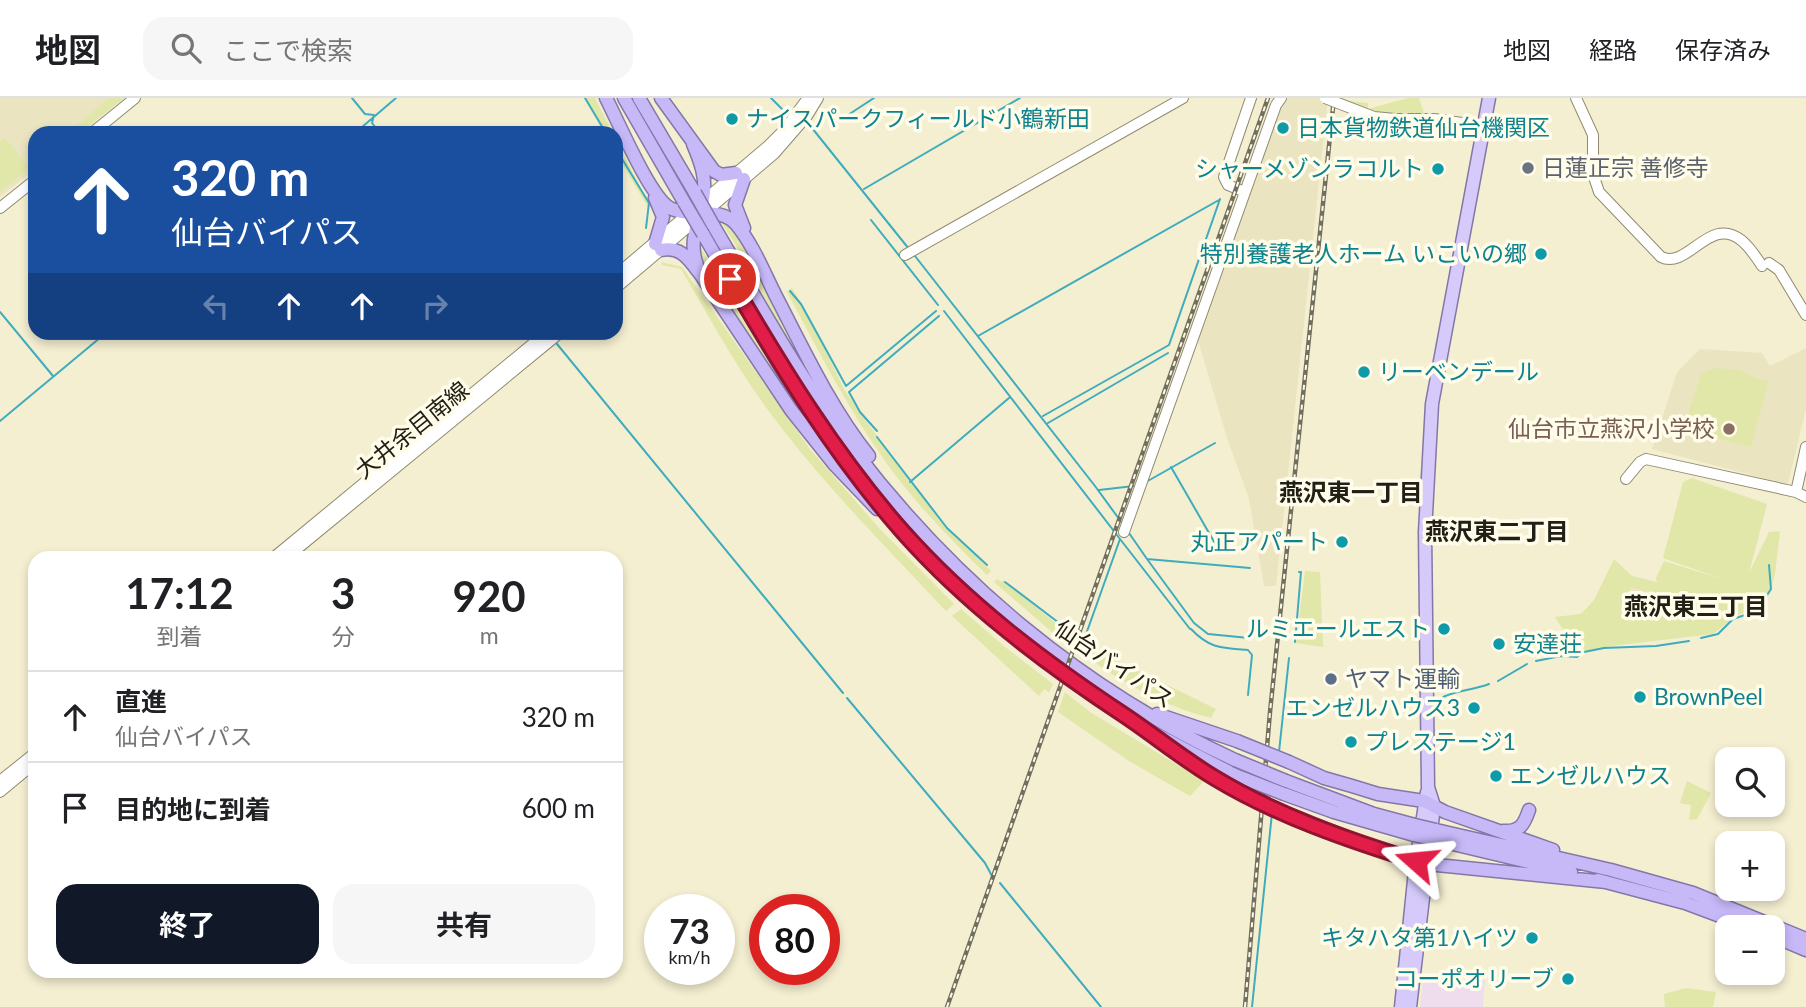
<!DOCTYPE html>
<html lang="ja">
<head>
<meta charset="utf-8">
<style>
  body { margin:0; font-family:Lato,"Noto Sans JP",sans-serif; background:#f6f6f6; color:#202124; height:100vh; display:flex; flex-direction:column; font-size:26px; white-space:nowrap }
  * { box-sizing:border-box; margin:0 }
  p { font-size:23px; color:#757577 }
  .icon { flex:none; width:38px; height:38px; fill:none; stroke:currentColor; stroke-width:2; stroke-linecap:round; stroke-linejoin:round }
  .map { position:relative; flex:1; overflow:hidden }
  .side { position:absolute; left:28px; top:453px; width:595px; height:427px; display:flex; flex-direction:column; background:#fff; border-radius:21px; box-shadow:0 4px 10px #0003 }
  .side>* { flex:none }
  .banner { position:absolute; left:28px; top:28px; width:595px; height:214px; border-radius:21px; box-shadow:0 4px 10px #0003; background:#1a4fa0; color:#fff; overflow:hidden }
  .fabs { position:absolute; left:1715px; top:649px; display:grid; gap:14px }
  .fabs a { display:grid; place-items:center; width:70px; height:70px; border-radius:14px; background:#fff; box-shadow:0 4px 10px #0003; font-size:35px }
  .speed { position:absolute; left:644px; top:796px; display:flex; gap:14px; font-size:35px; font-weight:700; text-align:center }
  .speed>* { display:grid; place-content:center; width:91px; height:91px; border-radius:50%; background:#fff; box-shadow:0 4px 10px #0003; line-height:1 }
  .speed small { font-size:18px; font-weight:400 }
  .speed .limit { border:10px solid #d22; background:#fff; color:#111 }
  .pin { position:absolute; display:grid; place-items:center; width:60px; height:60px; color:#fff; margin:-30px; border:4px solid #fff; border-radius:50%; box-shadow:0 2px 7px #0007 }
  .me { position:absolute; width:77px; margin:-38px; rotate:288deg; stroke-linejoin:round; filter:drop-shadow(0 0 5px #0008) }
  .turn { display:flex; align-items:center; gap:24px; height:147px; padding:0 28px; font-size:32px }
  .turn .icon { width:91px; height:91px; stroke-width:2.5 }
  .turn b { display:block; font-size:49px; line-height:60px }
  .lanes { display:flex; align-items:center; height:66px; padding:0 28px; background:#0003; justify-content:center; gap:35px; direction:ltr }
  .lanes .off { opacity:.35 }
  .eta { display:flex; justify-content:space-evenly; align-items:center; height:119px; text-align:center }
  .eta b { font-size:42px; font-weight:700; line-height:49px }
  .button { display:flex; gap:14px; margin-top:auto; padding:14px 28px }
  .button a { flex:1; height:80px; border-radius:21px; background:#111827; color:#fff; font-size:28px; font-weight:700; line-height:80px; text-align:center }
  .button a+a { background:#f6f6f6; color:#202124 }
  ul { padding:0; list-style:none }
  li { display:flex; align-items:center; gap:21px; height:91px; padding:0 28px; border-top:2px solid #e0e0e0 }
  li div { flex:1 }
  li b { display:block; font-size:26px }
  li em { font-style:normal }
  header { display:flex; align-items:center; gap:42px; box-sizing:border-box; height:98px; padding:0 35px; background:#fff; border-bottom:2px solid #e0e0e0 }
  header strong { font-size:33px }
  nav { display:flex; gap:38px; margin-inline-start:auto; font-size:24px }
  .search { width:490px; height:63px; background:#f6f6f6; display:flex; align-items:center; gap:18px; box-sizing:border-box; padding:0 24px; border-radius:21px; color:#757577; font-size:26px }
  .map>svg:first-child { display:block }
  .built { fill:#ebe4c0 }
  .medical { fill:#efddee }
  .green { fill:#e1e6a9 }
  .sand { fill:#eee4bf }
  .lines { fill:none; stroke-linecap:round; stroke-linejoin:round }
  .stream { stroke:#3facbd; stroke-width:2 }
  .tertiary-casing { stroke:#908b70; stroke-width:12 }
  .primary-casing { stroke:#8477a8; stroke-width:15 }
  .trunk-casing { stroke:#8477a8; stroke-width:15 }
  .tertiary { stroke:#fff; stroke-width:10 }
  .primary { stroke:#d5cafa; stroke-width:12 }
  .trunk { stroke:#c7b8f8; stroke-width:12 }
  .rail-casing { stroke:#726f5d; stroke-width:4.5 }
  .rail { stroke:#fffcea; stroke-width:2; stroke-dasharray:5; stroke-linecap:butt }
  .tertiary-bridge-casing { stroke:#908b70; stroke-width:12; stroke-linecap:butt }
  .trunk-bridge-casing { stroke:#8477a8; stroke-width:15; stroke-linecap:butt }
  .tertiary-bridge { stroke:#fff; stroke-width:10 }
  .trunk-bridge { stroke:#c7b8f8; stroke-width:12 }
  .route-casing { stroke:#92132f; stroke-width:18 }
  .route { stroke:#e11d48; stroke-width:12 }
  .culture-dot { fill:#0f9aa8; stroke:#fffcea; stroke-width:2.5 }
  .worship-dot { fill:#6b7280; stroke:#fffcea; stroke-width:2.5 }
  .education-dot { fill:#8d6e63; stroke:#fffcea; stroke-width:2.5 }
  .service-dot { fill:#5c6f8a; stroke:#fffcea; stroke-width:2.5 }
  .labels { text-anchor:middle; stroke-width:7; stroke-linejoin:round; paint-order:stroke }
  .culture-label { font-size:23px; fill:#0d838f; stroke:#fffcea; text-anchor:start }
  .worship-label { font-size:23px; fill:#5b616d; stroke:#fffcea; text-anchor:start }
  .education-label { font-size:23px; fill:#785e54; stroke:#fffcea; text-anchor:end }
  .street-label { font-size:23px; fill:#222016; stroke:#fffcea }
  .service-label { font-size:23px; fill:#4e5e75; stroke:#fffcea; text-anchor:start }
  .neighbourhood-label { font-size:24px; font-weight:bold; fill:#222016; stroke:#fffcea }
</style>
</head>
<body>
<header>
<strong>地図</strong>
<div class="search"><svg class="icon" aria-label="search" viewBox="0 0 24 24"><circle cx="10" cy="10" r="6"/><path d="M15 15l6 6"/></svg>ここで検索</div>
<nav><a>地図</a><a>経路</a><a>保存済み</a></nav>
</header>
<div class="map">
<svg width="1806" height="909" viewBox="0 0 1806 909">
  <rect width="100%" height="100%" fill="#f4efd1"/>
  <path class="built" d="M0,0H124L80,35H35V71L0,99Z
    M1279,0H1328L1276,488H1264L1249,401L1227,340L1196,236Z
    M1806,250V311L1788,385L1786,386L1652,351L1677,274L1700,251L1762,255L1770,268Z"/>
  <path class="medical" d="M1485,881L1483,909H1420L1423,883L1471,886Z"/>
  <path class="green" d="M109,0H124L80,35H68Z
    M584,0H595L613,35H604Z
    M1408,0H1419L1424,15L1395,16L1421,24L1425,34L1353,29L1345,25L1350,3L1368,5V11Z
    M5,40L29,70L0,94V44Z
    M616,42L650,108L648,109L616,56Z
    M719,121L736,131L770,194L804,267L774,218L746,163Z
    M696,141L736,211L815,335L707,176L697,158Z
    M661,164L682,169L810,351L879,430L954,506L946,513C884,447 819,382 765,308C734,265 708,217 681,171L662,167Z
    M792,190L810,220L844,291L866,323L940,423L991,473L987,477C953,444 918,408 890,370C850,315 819,254 787,194Z
    M1715,270L1739,272L1762,283L1769,281L1751,349L1688,333L1684,330L1701,276Z
    M1692,380L1767,406L1749,475L1769,434L1780,433L1775,476L1770,492L1751,513L1737,517L1713,536L1611,548L1578,555L1555,519L1581,516L1594,502L1614,461L1632,478L1657,484L1656,480L1664,463L1725,482L1663,460L1683,384Z
    M1305,473L1320,474L1323,549L1296,545Z
    M997,481L1001,484L1003,482L1065,533L1064,537L1069,540L1066,546L994,484Z
    M961,511L1005,549L1053,586L1049,594L1044,591L1039,598L952,518Z
    M1086,547L1216,611L1211,620C1166,609 1120,584 1083,556Z
    M1065,594L1090,614L1204,683L1190,698L1129,663L1058,614Z
    M1687,683L1711,695L1697,721L1689,722L1691,707L1680,705Z
    M1686,890L1716,894L1713,909H1665L1664,896Z"/>
  <path class="sand" d="M1630,489L1652,494L1645,521L1620,515Z"/>
  <g class="lines">
    <path class="stream" d="M352,0L365,16L374,17L372,25L380,35
      M585,0L606,35
      M771,0L783,12
      M848,17L874,0
      M812,30L909,151
      M355,35L396,0
      M616,51L649,105L646,130
      M864,91L1020,0
      M871,122L938,207
      M915,158L1095,388L1122,425
      M790,193L801,206L846,288L936,213
      M944,213L1120,441
      M0,214L53,278
      M978,238L1219,102
      M557,246L843,595
      M1043,318L1169,247L1220,101
      M0,323L107,234
      M1048,325L1168,255
      M877,333L860,314L849,294L939,218
      M877,339L947,430L987,467
      M1171,369L1220,454
      M910,384L1009,300
      M1146,384L1215,345
      M1099,392L1134,388
      M1129,435L1147,461L1250,470
      M1147,461L1194,525L1208,536L1249,540
      M1005,484L1067,531L1065,537
      M1191,531C1210,551 1222,550 1248,552L1252,557L1248,597
      M1701,540L1718,536L1733,521L1757,513L1771,491L1769,467
      M1295,544L1301,474H1299
      M1079,556L1120,441L1190,531
      M1536,563L1561,558L1577,559L1584,554L1604,550L1656,548L1689,543
      M1498,583L1527,566
      M1443,599C1458,592 1474,592 1489,586
      M847,600L985,765L992,778
      M1279,654L1289,560
      M1000,785L1101,909
      M1252,909L1272,715"/>
    <g class="tertiary-casing">
      <path id="tertiary" d="M1576,0L1593,37V76L1599,94L1661,159C1688,172 1709,117 1741,142C1750,149 1756,159 1762,168
        M1395,21H1434L1483,28
        M92,35L135,0
        M1245,94L1228,87L1224,79L1251,0
        M0,110L35,82
        M905,157L1183,0
        M1769,165L1779,172L1806,217
        M616,177L768,48L784,32L808,0
        M616,190L774,56L807,18L818,0
        M1806,349L1796,394L1806,399
        M1626,381L1640,364L1646,361L1796,394
        M1124,434L1276,7L1281,0
        M273,460L547,234
        M286,460L561,234
        M0,683L35,655
        M0,694L35,665"/>
    </g>
    <g class="primary-casing">
      <path id="primary" d="M1401,909L1416,763L1427,694
        M1410,909L1434,708L1428,689L1425,434L1432,306L1489,0"/>
    </g>
    <g class="trunk-casing">
      <path id="trunk" d="M606,0C618,23 650,99 670,110C690,121 719,107 736,126C755,149 766,180 780,206C806,257 833,313 869,358
        M624,0L684,104
        M639,0L695,95
        M661,0L714,73L721,77L736,75
        M693,46C701,65 707,81 703,101C699,125 688,143 697,167
        M713,127C758,203 800,281 853,351C954,484 1083,592 1235,662
        M744,130L735,107L744,81
        M703,136C745,207 784,282 834,348C916,458 1015,550 1132,622C1165,642 1201,659 1235,677
        M655,146L663,119L655,100
        M661,152C682,148 689,162 701,177L791,312L834,366L877,411
        M1157,616L1237,643
        M1180,655L1229,688
        M1289,664L1324,680L1352,688L1378,696L1424,703L1445,714L1553,752
        M1286,683L1374,716L1415,727
        M1284,696L1334,714L1414,737
        M1283,714L1356,743L1427,766L1606,784
        M1436,732L1611,772L1693,795L1806,841
        M1503,733C1520,734 1524,727 1529,712
        M1436,742L1571,774
        M1598,782L1685,805L1752,830
        M1773,838L1806,852"/>
    </g>
    <use href="#tertiary" class="tertiary"/>
    <use href="#primary" class="primary"/>
    <use href="#trunk" class="trunk"/>
    <g class="rail-casing">
      <path id="rail" d="M947,909L1268,0
        M1245,909L1270,614L1334,0"/>
    </g>
    <use href="#rail" class="rail"/>
    <g class="tertiary-bridge-casing">
      <path id="tertiary-bridge" d="M1325,0L1374,19L1395,21"/>
    </g>
    <g class="trunk-bridge-casing">
      <path id="trunk-bridge" d="M695,95L713,127
        M684,104L703,136
        M1237,643L1289,664
        M1235,662L1286,683
        M1235,677L1284,696
        M1229,688L1283,714
        M1415,727L1436,732
        M1414,737L1436,742"/>
    </g>
    <use href="#tertiary-bridge" class="tertiary-bridge"/>
    <use href="#trunk-bridge" class="trunk-bridge"/>
  </g>
  <g class="lines">
    <g class="route-casing">
      <path id="route" d="M730,181C782,270 835,357 903,434C967,506 1044,564 1124,617C1154,637 1183,661 1215,680C1276,717 1348,742 1416,763"/>
    </g>
    <use href="#route" class="route"/>
  </g>
  <g class="culture-dot">
    <circle cx="732" cy="21" r="7"/>
    <circle cx="1283" cy="30" r="7"/>
    <circle cx="1438" cy="71" r="7"/>
    <circle cx="1541" cy="156" r="7"/>
    <circle cx="1364" cy="274" r="7"/>
    <circle cx="1342" cy="444" r="7"/>
    <circle cx="1444" cy="531" r="7"/>
    <circle cx="1499" cy="546" r="7"/>
    <circle cx="1640" cy="599" r="7"/>
    <circle cx="1474" cy="610" r="7"/>
    <circle cx="1351" cy="644" r="7"/>
    <circle cx="1496" cy="678" r="7"/>
    <circle cx="1532" cy="840" r="7"/>
    <circle cx="1568" cy="881" r="7"/>
  </g>
  <circle class="worship-dot" cx="1528" cy="70" r="7"/>
  <circle class="education-dot" cx="1729" cy="331" r="7"/>
  <circle class="service-dot" cx="1331" cy="581" r="7"/>
  <g class="labels">
    <g class="culture-label">
      <text x="746" y="29">ナイスパークフィールド小鶴新田</text>
      <text x="1297" y="38">日本貨物鉄道仙台機関区</text>
      <text x="1424" y="79" text-anchor="end">シャーメゾンラコルト</text>
      <text x="1527" y="164" text-anchor="end">特別養護老人ホーム いこいの郷</text>
      <text x="1378" y="282">リーベンデール</text>
      <text x="1328" y="452" text-anchor="end">丸正アパート</text>
      <text x="1430" y="539" text-anchor="end">ルミエールエスト</text>
      <text x="1513" y="554">安達荘</text>
      <text x="1654" y="607">BrownPeel</text>
      <text x="1460" y="618" text-anchor="end">エンゼルハウス3</text>
      <text x="1365" y="652">プレステージ1</text>
      <text x="1510" y="686">エンゼルハウス</text>
      <text x="1518" y="848" text-anchor="end">キタハタ第1ハイツ</text>
      <text x="1554" y="889" text-anchor="end">コーポオリーブ</text>
    </g>
    <g class="worship-label">
      <text x="1542" y="78">日蓮正宗 善修寺</text>
    </g>
    <g class="education-label">
      <text x="1715" y="339">仙台市立燕沢小学校</text>
    </g>
    <g class="street-label">
      <text transform="translate(412 332) rotate(-39)" y="8">大井余目南線</text>
      <text transform="translate(1114 566) rotate(34)" y="8">仙台バイパス</text>
    </g>
    <g class="service-label">
      <text x="1345" y="589">ヤマト運輸</text>
    </g>
    <g class="neighbourhood-label">
      <text x="1351" y="403">燕沢東一丁目</text>
      <text x="1497" y="442">燕沢東二丁目</text>
      <text x="1696" y="517">燕沢東三丁目</text>
    </g>
  </g>
</svg>
<div class="fabs">
<a><svg class="icon" aria-label="search" viewBox="0 0 24 24"><circle cx="10" cy="10" r="6"/><path d="M15 15l6 6"/></svg></a>
<a>+</a>
<a>−</a>
</div>
<div class="speed"><div>73<small>km/h</small></div><div class="limit">80</div></div>
<div class="pin" style="left:730px;top:181px;background:#d93025"><svg class="icon" aria-label="arrive" viewBox="0 0 24 24"><path d="M6 21V4h12l-3 4 3 4H6"/></svg></div>
<svg class="me" style="left:1416px;top:763px" viewBox="-20 -20 40 40"><path d="M0-17L14 15 0 8-14 15z" fill="#e11d48" stroke="#fff" stroke-width="4"/></svg>
<div class="banner">
<div class="turn"><svg class="icon" aria-label="ahead" viewBox="0 0 24 24"><path d="M12 20V5M6 11l6-6 6 6"/></svg><div><b>320 m</b>仙台バイパス</div></div>
<div class="lanes"><svg class="icon off" aria-label="left" viewBox="0 0 24 24"><path d="M17 20v-9H6M10 6l-5 5 5 5"/></svg><svg class="icon" aria-label="ahead" viewBox="0 0 24 24"><path d="M12 20V5M6 11l6-6 6 6"/></svg><svg class="icon" aria-label="ahead" viewBox="0 0 24 24"><path d="M12 20V5M6 11l6-6 6 6"/></svg><svg class="icon off" aria-label="right" viewBox="0 0 24 24"><path d="M7 20v-9h11M14 6l5 5-5 5"/></svg></div>
</div>
<section class="side">
<div class="eta">
<div><b>17:12</b><p>到着</p></div>
<div><b>3</b><p>分</p></div>
<div><b>920</b><p>m</p></div>
</div>
<ul>
<li><svg class="icon" aria-label="ahead" viewBox="0 0 24 24"><path d="M12 20V5M6 11l6-6 6 6"/></svg><div><b>直進</b><p>仙台バイパス</p></div><em>320 m</em></li>
<li><svg class="icon" aria-label="arrive" viewBox="0 0 24 24"><path d="M6 21V4h12l-3 4 3 4H6"/></svg><div><b>目的地に到着</b></div><em>600 m</em></li>
</ul>
<div class="button"><a>終了</a><a>共有</a></div>
</section>
</div>
</body>
</html>
